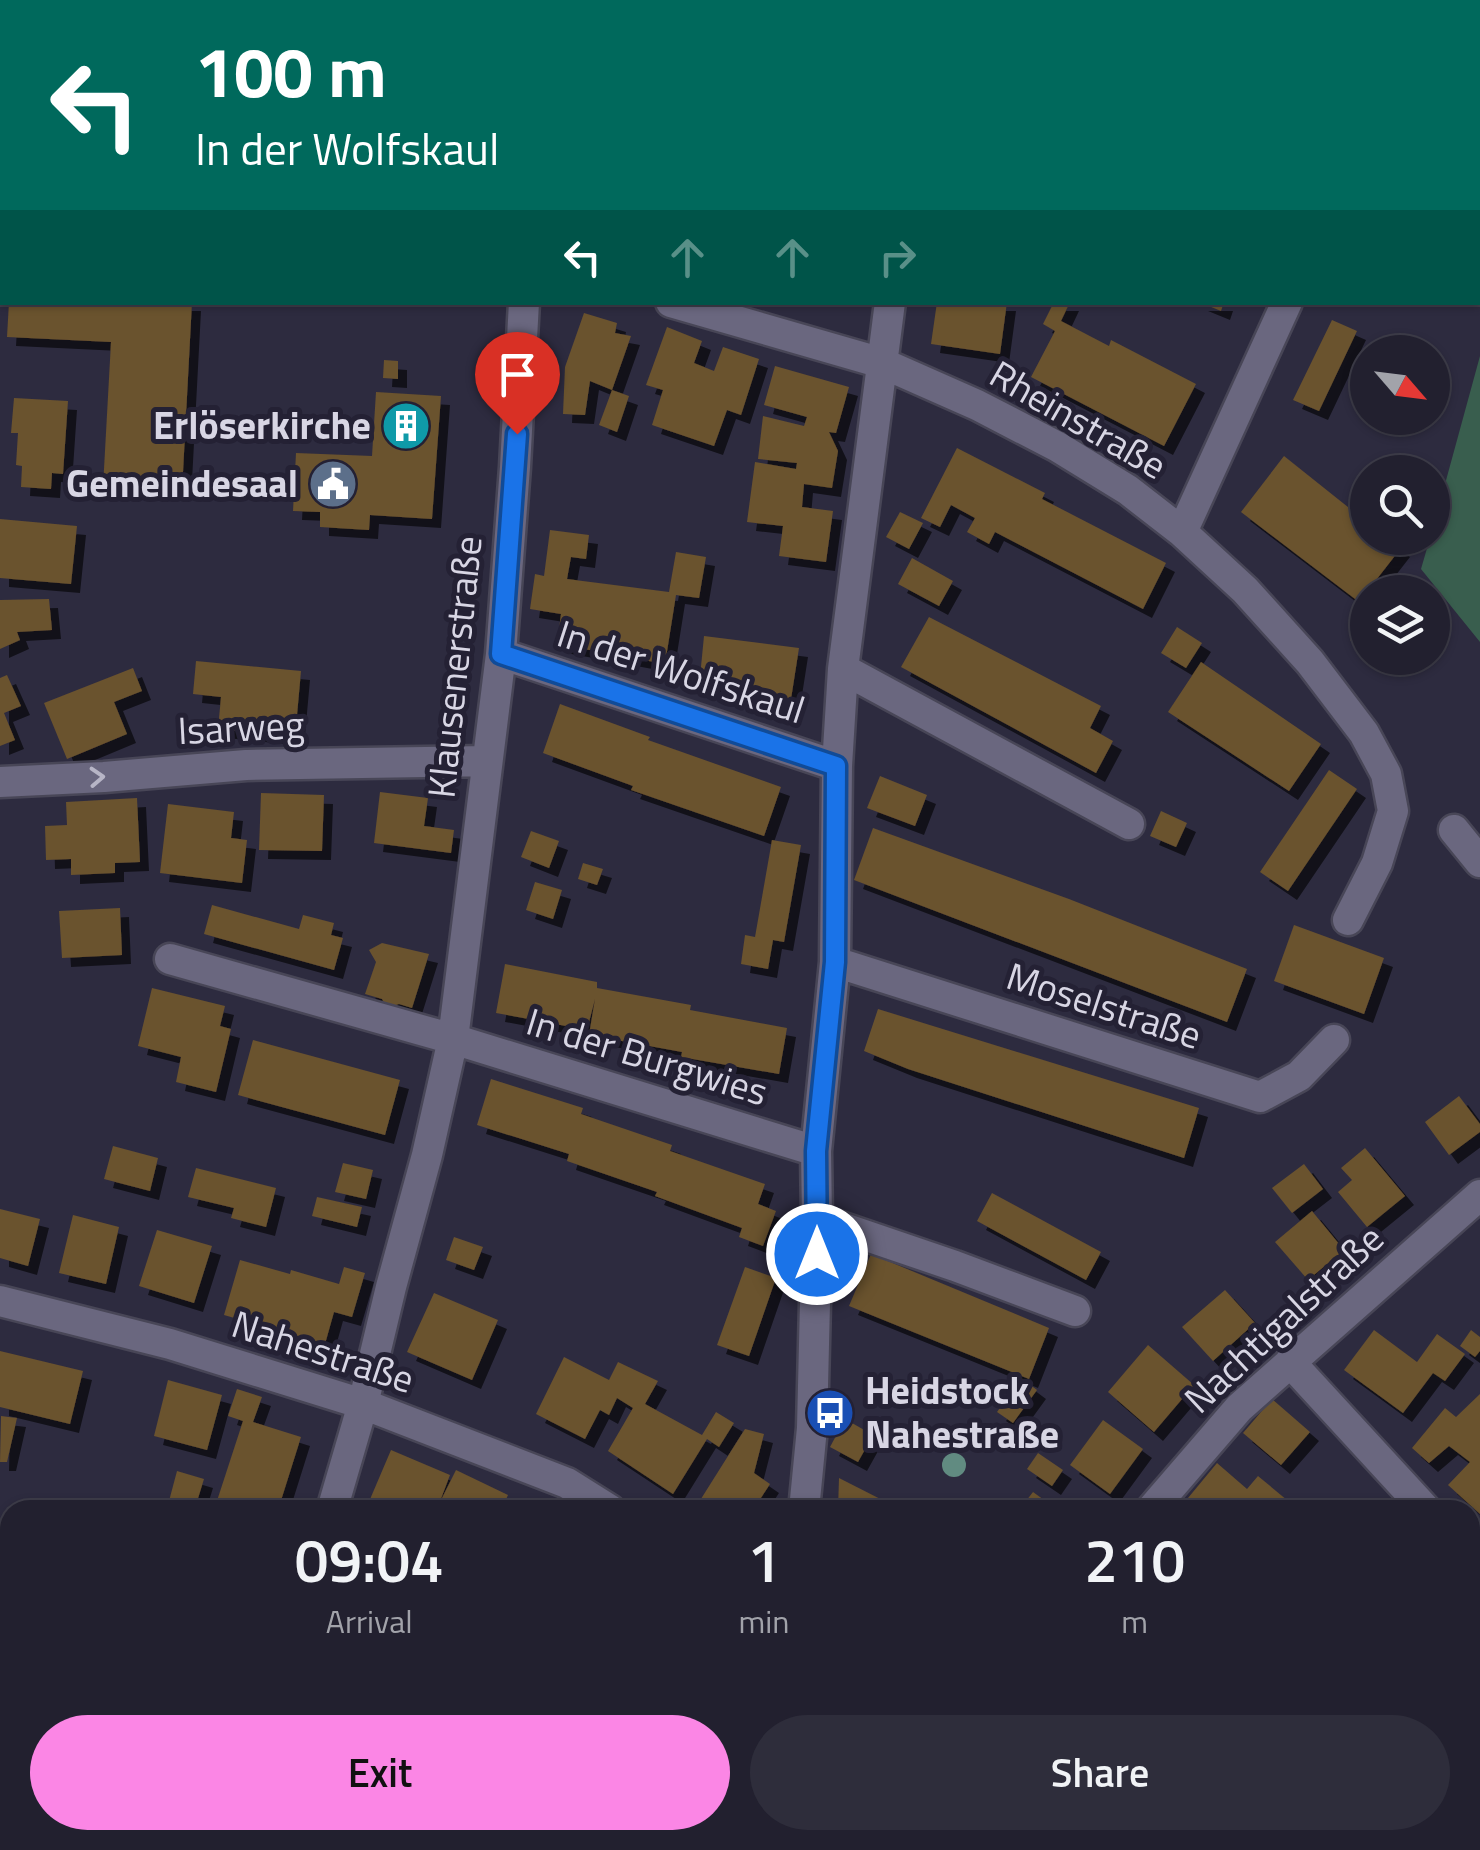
<!DOCTYPE html>
<html lang="en">
<head>
<meta charset="utf-8">
<style>
  body { margin:0; font-family:"Titillium Web",sans-serif; background:#2e2d3b; color:#f1f3f6; height:100vh; display:flex; flex-direction:column; font-size:38px; white-space:nowrap }
  * { box-sizing:border-box; margin:0 }
  p { font-size:32px; color:#a2a3aa }
  .icon { flex:none; width:55px; height:55px; fill:none; stroke:currentColor; stroke-width:2; stroke-linecap:round; stroke-linejoin:round }
  .map { position:relative; flex:1; overflow:hidden }
  .panel { position:absolute; left:0px; top:1500px; width:1480px; height:350px; display:flex; flex-direction:column; background:#22202f; border-radius:30px 30px 0 0; box-shadow:0 2px 8px #0004,0 0 0 2px #3f3e4b }
  .panel>* { flex:none }
  .banner { position:absolute; left:0px; top:0px; width:1480px; height:305px; box-shadow:0 2px 8px #0004,0 0 0 2px #3f3e4b; background:#00695c; color:#fff; overflow:hidden }
  .needle { width:65px; rotate:118deg }
  .fabs { position:absolute; left:1350px; top:335px; display:grid; gap:20px }
  .fabs a { display:grid; place-items:center; width:100px; height:100px; border-radius:50%; background:#22202f; box-shadow:0 2px 8px #0004,0 0 0 2px #3f3e4b; font-size:50px }
  .pin { position:absolute; display:grid; place-items:center; width:85px; height:85px; color:#fff; margin:-102px -42px; border-radius:50% 50% 50% 0; rotate:-45deg; box-shadow:0 0 10px #0007 }
  .pin .icon { rotate:45deg }
  .me { position:absolute; width:110px; margin:-55px; rotate:0deg; stroke-linejoin:round; filter:drop-shadow(0 0 8px #0008) }
  .turn { display:flex; align-items:center; gap:35px; height:210px; padding:0 30px; font-size:45px }
  .turn .icon { width:130px; height:130px; stroke-width:2.5 }
  .turn b { display:block; font-size:70px; line-height:85px }
  .lanes { display:flex; align-items:center; height:95px; padding:0 30px; background:#0003; justify-content:center; gap:50px; direction:ltr }
  .lanes .off { opacity:.35 }
  .eta { display:flex; justify-content:space-evenly; align-items:center; height:170px; text-align:center }
  .eta b { font-size:60px; font-weight:600; line-height:70px }
  .button { display:flex; gap:20px; margin-top:auto; padding:20px 30px }
  .button a { flex:1; height:115px; border-radius:60px; background:#fb86e5; color:#111; font-size:40px; font-weight:600; line-height:115px; text-align:center }
  .button a+a { background:#2e2d3b; color:#f1f3f6 }
  .map>svg:first-child { display:block }
  .green { fill:#395e4e }
  .building { fill:#6a522e; filter:url(#shadow) }
  .lines { fill:none; stroke-linecap:round; stroke-linejoin:round }
  .minor-casing { stroke:#484657; stroke-width:35 }
  .minor { stroke:#6a677f; stroke-width:30 }
  .tree { fill:#618b81 }
  .oneway { stroke:#b7b5c6 }
  .route-casing { stroke:#114b97; stroke-width:25 }
  .route { stroke:#1a73e8; stroke-width:18 }
  .labels { text-anchor:middle; stroke-width:10; stroke-linejoin:round; paint-order:stroke }
  .street-label { font-size:38px; fill:#d8d6e4; stroke:#242134 }
  .poi-label { font-size:38px; font-weight:bold; fill:#d8d6e4; stroke:#242134; text-anchor:end }
</style>
</head>
<body>
<div class="map">
<svg width="1480" height="1850" viewBox="0 0 1480 1850">
  <defs>
    <filter id="shadow"><feDropShadow dx="9" dy="9" stdDeviation="0" flood-color="#0009"/></filter>
  </defs>
  <rect width="100%" height="100%" fill="#2d2b3f"/>
  <path class="green" d="M1480,356V642L1421,569L1430,538H1432L1433,528Z"/>
  <path class="building" d="M9,302H192L182,491L103,487L111,342L7,337Z
    M937,302H1007L1000,354L931,344Z
    M1054,302H1070L1061,321L1109,346L1111,340L1196,384L1164,446L1031,377L1055,331L1043,324Z
    M1199,302H1224L1221,311Z
    M584,313L617,323L615,333L631,336L612,390L590,381L585,415L563,414L565,367Z
    M1332,320L1357,331L1319,411L1293,400Z
    M667,327L702,341L694,363L714,371L723,347L759,359L741,415L727,410L714,446L652,425L663,390L646,385Z
    M384,360L398,361V379L383,378Z
    M775,366L849,387L836,433L829,432L838,451L832,488L804,484L802,507L833,511L826,562L779,556L783,526L747,522L755,462L796,469L797,463L758,459L763,416L804,426L807,417L764,405Z
    M612,390L629,396L617,432L599,425Z
    M376,392L441,396L432,519L370,515L369,530L320,527V512L293,511L296,453L372,456Z
    M14,398L68,401L63,474L52,473L51,489L21,487L22,466L16,465L18,433H11Z
    M957,448L1045,493L1042,499L1166,563L1143,609L995,532L989,544L967,532L975,518L951,505L940,527L921,518Z
    M1284,456L1368,523V538H1387L1401,548L1359,602L1241,512Z
    M900,512L923,523L909,549L886,537Z
    M0,519L77,526L71,584L0,578Z
    M550,530L589,535L586,559L571,557L567,579L669,592L676,552L706,557L699,598L676,595L665,664L557,644L561,614L530,609L535,574L544,576Z
    M912,558L953,581L939,606L898,584Z
    M49,599L52,630L17,632L20,640L0,649V600Z
    M929,617L1101,706L1090,728L1113,741L1096,773L901,667Z
    M1368,620V656L1350,640Z
    M1177,627L1202,643L1186,668L1161,653Z
    M704,636L799,648L791,699L699,687Z
    M196,661L301,671L295,737L218,729L221,697L193,694Z
    M1201,662L1321,744L1289,791L1168,712Z
    M133,668L142,691L114,702L127,734L67,759L44,703Z
    M7,675L21,706L4,713L15,740L0,746V678Z
    M560,704L650,737L648,740L781,787L764,836L631,790L633,786L543,753Z
    M1329,770L1357,789L1288,891L1260,872Z
    M880,776L927,795L915,826L867,808Z
    M380,792L428,798L424,826L454,830L451,853L374,843Z
    M261,793L324,795L322,851L259,850Z
    M137,798L140,862L115,863V873L71,875V859L46,860L45,826L67,825L66,802Z
    M168,804L234,812L231,838L247,840L242,883L160,873Z
    M1161,811L1187,823L1176,847L1150,836Z
    M873,828L1069,899L1247,969L1227,1022L854,880Z
    M531,831L559,841L549,868L521,857Z
    M772,840L801,845L784,942L773,940L768,969L741,964L745,935L755,937Z
    M583,863L603,869L597,885L578,879Z
    M535,882L562,890L553,919L526,910Z
    M212,905L299,929L303,915L334,923L331,935L343,938L334,970L204,934Z
    M120,908L122,955L62,958L59,911Z
    M1294,925L1384,958L1364,1014L1274,981Z
    M382,943L429,954L412,1008L399,1004L387,1008L382,999L365,994L376,962L369,950Z
    M505,964L597,982V988L691,1005L690,1010L787,1028L779,1074L681,1057L682,1052L589,1035L595,999L587,1030L496,1013Z
    M152,988L225,1006L220,1026L231,1029L216,1092L176,1082L181,1057L138,1046Z
    M878,1009L1199,1108L1184,1158L908,1069L864,1051Z
    M253,1040L400,1080L385,1135L238,1095Z
    M491,1079L583,1108L581,1114L672,1145L670,1151L765,1184L758,1204L776,1211L763,1246L739,1237L742,1228L655,1196L657,1192L567,1161L569,1154L477,1125Z
    M1459,1096L1480,1124V1132L1449,1155L1425,1122Z
    M113,1146L158,1158L150,1191L104,1179Z
    M1365,1148L1405,1196L1367,1227L1338,1192L1352,1180L1341,1168Z
    M343,1163L373,1170L366,1199L335,1192Z
    M1304,1164L1323,1189L1292,1213L1272,1188Z
    M196,1168L276,1188L266,1227L231,1218L234,1208L188,1197Z
    M992,1193L1101,1252L1086,1280L977,1221Z
    M317,1197L362,1207L357,1227L312,1216Z
    M0,1209L40,1219L28,1266L0,1258Z
    M1312,1211L1344,1250L1308,1280L1275,1242Z
    M73,1215L119,1227L106,1284L59,1273Z
    M157,1230L212,1246L194,1303L139,1286Z
    M454,1237L483,1247L474,1270L446,1260Z
    M871,1254L1049,1328L1029,1379L849,1306Z
    M240,1260L290,1274L291,1270L339,1284L344,1267L365,1273L352,1317L334,1312L325,1344L224,1315Z
    M745,1267L776,1278L749,1356L717,1345Z
    M1225,1290L1255,1323L1213,1361L1182,1327Z
    M434,1293L498,1320L472,1380L407,1352Z
    M1374,1330L1417,1362L1437,1334L1465,1354L1445,1381L1433,1373L1403,1413L1344,1370Z
    M1471,1330L1480,1337V1351L1475,1357L1460,1346Z
    M1148,1345L1194,1385L1154,1432L1108,1392Z
    M0,1351L83,1371L70,1424L0,1407Z
    M564,1357L609,1380L618,1362L658,1381L645,1404L702,1435L716,1412L734,1423L719,1447L707,1439L673,1494L608,1451L633,1408L617,1398L609,1415L600,1410L585,1439L536,1414Z
    M1021,1378L1037,1390L1013,1423L997,1412Z
    M168,1380L222,1395L207,1450L154,1436Z
    M237,1389L262,1397L253,1422L301,1437L278,1510H214L243,1421L228,1416Z
    M1480,1394V1514L1448,1485L1470,1462L1449,1446L1429,1463L1412,1448L1445,1408L1456,1417Z
    M1272,1399L1310,1432L1281,1465L1243,1433Z
    M1,1416L17,1418L7,1462H0Z
    M845,1419L873,1435L858,1462L830,1447Z
    M1103,1420L1143,1449L1110,1494L1070,1465Z
    M745,1429L764,1434L754,1473L770,1484L753,1510H694Z
    M391,1450L450,1475L439,1504L456,1470L508,1495L501,1510H382L368,1504Z
    M1038,1453L1063,1470L1052,1486L1027,1469Z
    M1217,1463L1247,1489L1258,1476L1299,1510H1266L1251,1498L1241,1510H1202L1188,1498Z
    M177,1471L204,1479L195,1508L169,1501Z
    M839,1478L902,1510H838Z
    M1033,1492L1058,1510H1019Z
    M1470,1781L1480,1787V1826L1465,1850H1422L1418,1848L1423,1840H1470Z
    M113,1840H207L205,1850H127L112,1846Z
    M517,1840H551L549,1850H515Z
    M735,1840H790L786,1850H735L732,1849Z
    M1247,1840H1308L1302,1850H1241Z"/>
  <g class="lines">
    <g class="minor-casing">
      <path id="minor" d="M98,0L99,2
        M524,2V0
        M913,2V0
        M1378,2L1379,0
        M1478,189L1480,192
        M0,190H2
        M671,302L882,363L977,405L1058,447L1128,490L1182,532L1245,590L1310,662L1364,733L1386,774L1393,811L1377,863L1348,920
        M1182,532L1287,302
        M501,654L837,766
        M843,669L1129,824
        M0,782L104,777L246,765L487,761
        M1454,830L1480,862
        M170,959L453,1039L816,1151
        M835,962L1260,1097L1299,1076L1334,1040
        M817,1219L955,1266L1075,1311
        M0,1301L170,1344L363,1404L567,1483L610,1510
        M1290,1362L1426,1510
        M332,1510L363,1404L391,1287L427,1155L453,1039L501,654L515,467L524,302
        M804,1510L812,1428L817,1219L816,1151L835,962L837,766L843,669L890,302
        M1151,1510L1239,1408L1480,1195
        M1470,1559L1480,1572
        M1470,1674L1480,1656
        M255,1850L256,1840
        M841,1850L844,1840
        M972,1850L977,1840
        M1373,1850L1378,1840"/>
    </g>
    <use href="#minor" class="minor"/>
  </g>
  <circle class="tree" cx="954" cy="1465" r="12"/>
  <defs><path id="oneway-chevron" d="M-2-3.5L2.5 0L-2 3.5" fill="none" stroke-width="1.6" stroke-linecap="round" stroke-linejoin="round" transform="scale(2.5)"/></defs>
  <use class="oneway" href="#oneway-chevron" transform="translate(97 777) rotate(-3)"/>
  <g class="lines">
    <g class="route-casing">
      <path id="route" d="M517,434L501,654L836,766L835,962L816,1151L817,1254"/>
    </g>
    <use href="#route" class="route"/>
  </g>
  <defs>
    <g id="building-disc" transform="scale(2.5)"><circle r="9.5" fill="#0f9aa8" stroke="#242134"/><path d="M-4-6H4V6H1V3H-1V6H-4ZM-2.5-4.3h1.7v1.8h-1.7ZM.8-4.3h1.7v1.8H.8ZM-2.5-1h1.7V.8h-1.7ZM.8-1h1.7V.8H.8Z" fill="#fff"/></g>
    <g id="civic-disc" transform="scale(2.5)"><circle r="9.5" fill="#5c6f8a" stroke="#242134"/><path d="M-.6-6.5H3V-4.5H.6V-3L4-1V1h2V6H-6V1h2V-1L-.6-3ZM-1.2 2.5V6h2.4V2.5Z" fill="#fff"/></g>
    <g id="bus-disc" transform="scale(2.5)"><circle r="9.5" fill="#1a4fb4" stroke="#242134"/><path d="M-5-6H5V4H4V6H2V4H-2V6H-4V4H-5ZM-3.5-4V0h7V-4ZM-3.5 1.2v1.5H-2V1.2ZM2 1.2v1.5H3.5V1.2Z" fill="#fff"/></g>
  </defs>
  <g fill-rule="evenodd">
    <use href="#building-disc" x="406" y="426"/>
    <use href="#civic-disc" x="333" y="484"/>
    <use href="#bus-disc" x="830" y="1413"/>
  </g>
  <g class="labels">
    <g class="street-label">
      <text transform="translate(1078 420) rotate(30)" y="13">Rheinstraße</text>
      <text transform="translate(455 667) rotate(-84)" y="13">Klausenerstraße</text>
      <text transform="translate(681 672) rotate(18)" y="13">In der Wolfskaul</text>
      <text transform="translate(241 728) rotate(-3)" y="13">Isarweg</text>
      <text transform="translate(1104 1006) rotate(18)" y="13">Moselstraße</text>
      <text transform="translate(647 1057) rotate(17)" y="13">In der Burgwies</text>
      <text transform="translate(1284 1319) rotate(-43)" y="13">Nachtigalstraße</text>
      <text transform="translate(323 1352) rotate(18)" y="13">Nahestraße</text>
    </g>
    <g class="poi-label">
      <text x="371" y="439">Erlöserkirche</text>
      <text x="298" y="497">Gemeindesaal</text>
      <text x="865" y="1404" text-anchor="start">Heidstock<tspan x="865" dy="44">Nahestraße</tspan></text>
    </g>
  </g>
</svg>
<div class="fabs">
<a><svg class="needle" viewBox="-14 -14 28 28"><path d="M0-13l5 13h-10z" fill="#e53935"/><path d="M0 13l5-13h-10z" fill="#a2a3aa"/></svg></a>
<a><svg class="icon" aria-label="search" viewBox="0 0 24 24"><circle cx="10" cy="10" r="6"/><path d="M15 15l6 6"/></svg></a>
<a><svg class="icon" aria-label="layers" viewBox="0 0 24 24"><path d="M12 4l9 5-9 5-9-5zM3 14l9 5 9-5"/></svg></a>
</div>
<div class="pin" style="left:517px;top:434px;background:#d93025"><svg class="icon" aria-label="arrive" viewBox="0 0 24 24"><path d="M6 21V4h12l-3 4 3 4H6"/></svg></div>
<svg class="me" style="left:817px;top:1254px" viewBox="-20 -20 40 40"><circle r="17" fill="#1a73e8" stroke="#fff" stroke-width="3"/><path d="M0-11L8 9 0 5-8 9z" fill="#fff"/></svg>
<div class="banner">
<div class="turn"><svg class="icon" aria-label="left" viewBox="0 0 24 24"><path d="M17 20v-9H6M10 6l-5 5 5 5"/></svg><div><b>100 m</b>In der Wolfskaul</div></div>
<div class="lanes"><svg class="icon" aria-label="left" viewBox="0 0 24 24"><path d="M17 20v-9H6M10 6l-5 5 5 5"/></svg><svg class="icon off" aria-label="ahead" viewBox="0 0 24 24"><path d="M12 20V5M6 11l6-6 6 6"/></svg><svg class="icon off" aria-label="ahead" viewBox="0 0 24 24"><path d="M12 20V5M6 11l6-6 6 6"/></svg><svg class="icon off" aria-label="right" viewBox="0 0 24 24"><path d="M7 20v-9h11M14 6l5 5-5 5"/></svg></div>
</div>
<section class="panel">
<div class="eta">
<div><b>09:04</b><p>Arrival</p></div>
<div><b>1</b><p>min</p></div>
<div><b>210</b><p>m</p></div>
</div>
<div class="button"><a>Exit</a><a>Share</a></div>
</section>
</div>
</body>
</html>
